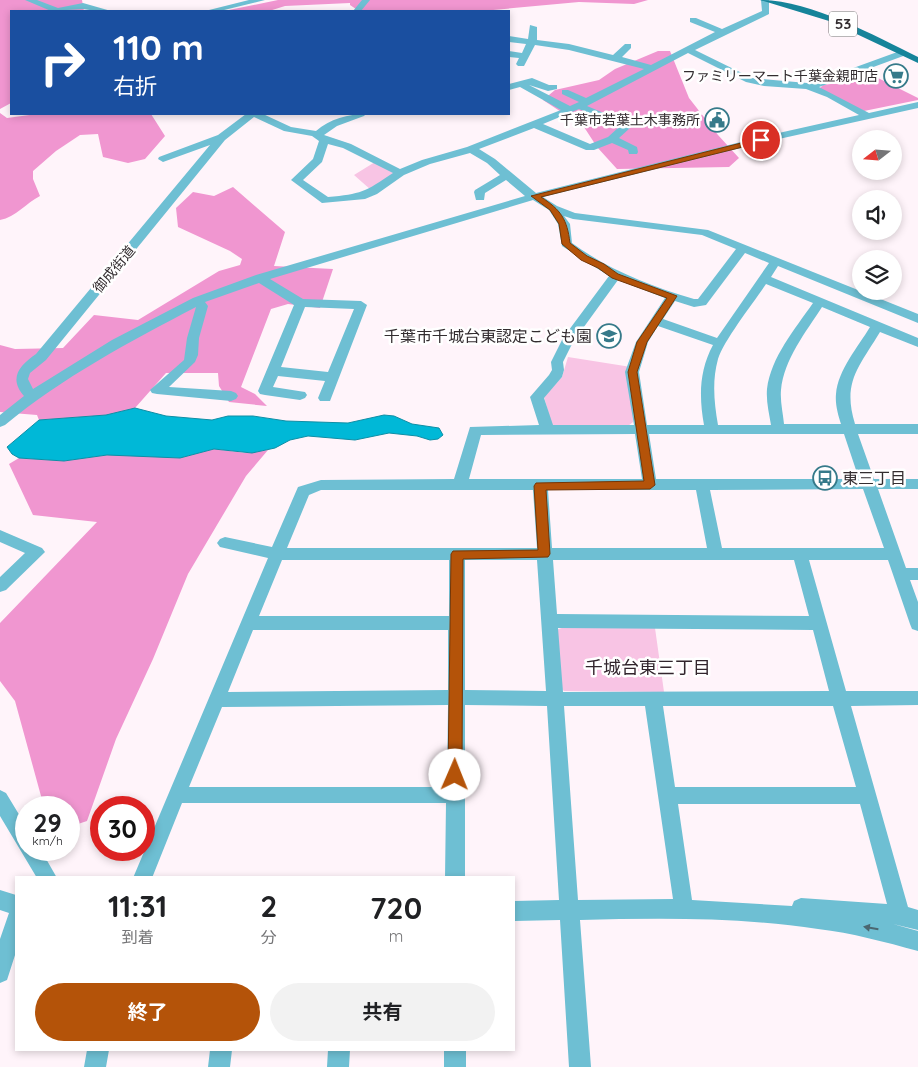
<!DOCTYPE html>
<html lang="ja">
<head>
<meta charset="utf-8">
<style>
  body { margin:0; font-family:Quicksand,"Noto Sans JP",sans-serif; background:#f2f2f2; color:#202124; height:100vh; display:flex; flex-direction:column; font-size:19px; white-space:nowrap }
  * { box-sizing:border-box; margin:0 }
  p { font-size:16px; color:#757577 }
  .icon { flex:none; width:28px; height:28px; fill:none; stroke:currentColor; stroke-width:2; stroke-linecap:round; stroke-linejoin:round }
  .map { position:relative; flex:1; overflow:hidden }
  .side { position:absolute; left:15px; top:876px; width:500px; height:175px; display:flex; flex-direction:column; background:#fff; border-radius:0px; box-shadow:0 2px 8px #0003 }
  .side>* { flex:none }
  .hud { position:absolute; left:10px; top:10px; width:500px; height:105px; border-radius:0px; box-shadow:0 2px 8px #0003; background:#1a4fa0; color:#fff; overflow:hidden }
  .needle { width:32px; rotate:253deg }
  .tools { position:absolute; left:852px; top:130px; display:grid; gap:10px }
  .tools a { display:grid; place-items:center; width:50px; height:50px; border-radius:50%; background:#fff; box-shadow:0 2px 8px #0003; font-size:25px }
  .speed { position:absolute; left:15px; top:796px; display:flex; gap:10px; font-size:25px; font-weight:700; text-align:center }
  .speed>* { display:grid; place-content:center; width:65px; height:65px; border-radius:50%; background:#fff; box-shadow:0 2px 8px #0003; line-height:1 }
  .speed small { font-size:12px; font-weight:400 }
  .speed .limit { border:8px solid #d22; background:#fff; color:#111 }
  .pin { position:absolute; display:grid; place-items:center; width:42px; height:42px; color:#fff; margin:-21px; border:2px solid #fff; border-radius:50%; box-shadow:0 1px 5px #0007 }
  .me { position:absolute; width:55px; margin:-28px; rotate:1deg; stroke-linejoin:round; filter:drop-shadow(0 0 4px #0008) }
  .turn { display:flex; align-items:center; gap:18px; height:105px; padding:0 20px; font-size:22px }
  .turn .icon { width:65px; height:65px; stroke-width:2.5 }
  .turn b { display:block; font-size:35px; line-height:42px }
  .eta { display:flex; justify-content:space-evenly; align-items:center; height:85px; text-align:center }
  .eta b { font-size:30px; font-weight:700; line-height:35px }
  .action { display:flex; gap:10px; margin-top:auto; padding:10px 20px }
  .action a { flex:1; height:58px; border-radius:30px; background:#b45309; color:#fff; font-size:20px; font-weight:700; line-height:58px; text-align:center }
  .action a+a { background:#f2f2f2; color:#202124 }
  .map>svg:first-child { display:block }
  .green { fill:#f8c4e4 }
  .forest { fill:#f096d0 }
  .water { fill:#00b8d7; stroke:#0f8ea5 }
  .lines { fill:none; stroke-linecap:round; stroke-linejoin:round }
  .minor { fill:#6ebfd3; fill-rule:evenodd }
  .major { fill:#16849a; fill-rule:evenodd }
  .oneway { fill:#4b6771 }
  .route { fill:#b45309; stroke:#753606 }
  .labels { text-anchor:middle; stroke-width:5; stroke-linejoin:round; paint-order:stroke }
  .far-poi-label { font-size:14px; fill:#332d30; stroke:#fff; text-anchor:end }
  .far-street-label { font-size:14px; fill:#332d30; stroke:#fff }
  .shield { fill:#fff; stroke:#706c6e; stroke-width:1 }
  .shield-label { font-size:15px; font-weight:bold; fill:#332d30 }
  .poi-label { font-size:16px; fill:#332d30; stroke:#fff; text-anchor:end }
  .neighbourhood-label { font-size:18px; fill:#32252d; stroke:#fff }
</style>
</head>
<body>
<div class="map">
<svg width="918" height="1067" viewBox="0 0 918 1067">
  <rect width="100%" height="100%" fill="#fff4fa"/>
  <path class="green" d="M375,162L397,174L371,190L354,175Z
    M568,357L631,367L633,422L628,426L552,425L544,397L562,377Z
    M567,626L655,628L664,692L564,691L560,687L556,630Z"/>
  <path class="forest" d="M0,0H82L84,11H11V103L0,109Z
    M278,0H648L634,4L579,2L482,11H359L350,5V3L285,6L269,11H224Z
    M658,51H670L689,98L718,135L739,158L729,167L617,169L597,147L584,127L543,100L555,90L599,80L615,69Z
    M868,73L918,98V100L864,111L819,89L823,85L862,80Z
    M0,113L7,118L37,114H151L165,136L145,159L128,163L103,157L98,134L80,135L56,151L33,171V179L40,196C26,203 16,217 0,220Z
    M233,187L285,232L274,266L333,269L320,308L288,304L271,309L241,387L255,394L267,406L229,402L219,386L218,373H166L135,408L107,415L39,420L37,415L0,412V345L15,349L63,348L94,315L138,320L219,271L240,265L242,259L230,251L178,227L176,208L193,192L214,196Z
    M214,449L246,453L268,450L246,476L188,574L153,659L116,739L87,821L69,827V808L44,807L15,701L0,681V623L97,522L33,515L9,464L19,458L64,461L107,455L127,454L180,458Z"/>
  <path class="water" d="M135,408L166,416L212,420L228,416H253L286,421L348,423L384,415L394,416L412,424L439,428L443,435L438,439L430,440L417,436L389,433L355,440L308,436L290,440L275,448L252,453L214,449L180,458L107,455L64,461L19,458L12,454L7,447L39,420L106,415Z"/>
  <g class="lines">
    <path class="minor" d="M25,0H37L58,8L83,3L111,11H96L83,9L51,11Z
      M249,0H265L220,11H205Z
      M362,0H370L361,11H353Z
      M761,0H769V14L695,50L752,78L807,83H812L900,51H906V55L819,87L869,113L918,102V108L761,143L543,197L557,206L575,213L708,230L918,314V323L778,266L771,277L918,338V347L880,332C859,367 842,382 855,424H918V434H858L874,479H918V489H878L906,568H918V580H910L918,602V631L912,629L910,624L888,560H809L846,691H918V705L851,706L908,907L918,910V930L893,924L918,931V951C885,942 852,933 818,929C739,917 659,918 580,920L591,1067H569L560,920L514,921V901L559,900L547,706L465,705V878H445L446,803H182L152,878H133L268,558L220,547L217,543L220,539L225,537L272,547L298,487L321,480L454,479L470,427L539,425L530,397L549,375L552,370L551,362L563,338L609,276L562,246L558,224L549,210L533,200L270,279L303,299L361,301L367,305L330,401H320L318,398L325,381L278,376L273,387L305,392L307,395L305,398L300,400L265,395L260,394L258,391L294,305L259,283L205,302L208,306L199,338L198,355L195,362L169,387L231,391L236,393L238,396L236,399L231,401L157,394L152,393L150,390L184,360L187,338L196,307C129,342 63,377 5,425L0,427V415L24,396C8,378 20,365 36,354L210,145L163,162L158,159L159,157L218,135L246,114H263L291,127L316,131C330,119 348,114 366,114L364,116L337,126L324,135L351,144L400,169L422,160L467,147L561,110L520,87L509,90V84L532,78L549,85H557V89L548,91L529,85L570,106L579,102L562,94V90H568L586,98L644,69L569,50L535,45L524,66H518L516,64L519,58L509,57V51L522,53L526,44L509,42V36L528,39L530,25L537,27V40L569,44L613,55L625,44H631V48L622,57L651,65L715,32L690,22V18H696L722,29L762,11ZM688,53L746,82L764,86L806,89L827,97L859,115L761,137L536,193L495,159L479,149L534,128L586,150H594L612,143L628,150L629,154H637L638,152L637,147L619,138L630,128V124L587,106ZM579,109L619,127L608,137L590,144L543,124ZM254,117L284,131L312,136L319,141L313,159L291,180L322,203L365,199L377,194L404,175L430,164L470,153L487,163L500,175L475,190L474,192L476,200H484L485,193L506,180L525,196L256,275L193,298L112,340L33,389L28,379L30,373L46,360L225,140ZM328,144L343,148L393,173C365,192 361,194 328,197L303,180L322,162ZM564,216L573,219L702,235L736,249L698,299H694C650,286 609,270 572,243L570,224ZM745,253L769,263L717,338L663,319L675,301L694,307L706,305ZM618,280L665,298L636,342L625,372L634,425H553L544,398L562,377L564,370L563,362L573,342ZM766,284L813,303C795,329 771,357 767,389C766,401 769,413 771,425H718C714,402 712,381 718,359C724,340 754,302 766,284ZM305,307L354,309L328,372L281,367ZM822,307L870,327C858,347 838,370 836,394C835,404 838,415 841,424H784C783,413 780,401 781,390C784,359 806,332 822,307ZM658,326L713,345C699,371 699,397 704,425H647L639,372L648,342ZM635,434L642,479H469L481,435ZM649,434H844L859,479H656ZM863,489L884,548H722L710,490ZM321,490H533L537,548H287L309,495ZM548,490H696L707,548H552ZM282,560H449V616H259ZM465,560H537L546,691L465,690ZM553,560H794L809,616L557,614ZM558,628L813,630L829,691L563,692ZM253,630H448V690L228,692ZM448,705L447,787H189L222,707ZM564,706H645L673,899L578,900ZM663,706H833L856,787H675ZM678,804H860L887,904L801,898L794,901L792,906L692,900Z
      M0,530L42,548L45,552L6,590L0,592V577L25,553L0,542Z
      M0,790L6,793L26,826V850H41L57,878H37L0,816Z
      M0,890L16,895V952L7,980L0,983V939L9,913L0,910Z
      M87,1050H109L106,1067H84Z
      M210,1050H232L230,1067H208Z
      M328,1050H350L349,1067H327Z
      M444,1050H466V1067H444Z"/>
    <path class="major" d="M760,0C810,0 873,35 918,57V63L829,21Z"/>
  </g>
  <defs><path id="oneway-solid" d="M-6-.8H1V-3.2L6.5 0L1 3.2V.8H-6Z" transform="scale(1.25)"/></defs>
  <use class="oneway" href="#oneway-solid" transform="translate(871 928) rotate(-170)"/>
  <path class="route" d="M761,138L763,139V142L541,197C561,210 567,219 570,243L587,256L604,264L618,274L677,296L647,342L637,372L655,485L650,489L546,490L550,554L548,557L463,559L462,775L460,780L455,782L450,780L448,775L451,554L453,551L538,550L534,486L536,483L644,481L628,372L637,342L667,298L612,278L598,268L581,260L562,244L559,224L550,210L531,196Z"/>
  <defs>
    <g id="supermarket-ring" transform="scale(1.25)"><circle r="9.5" fill="#fff" stroke="#367a8a" stroke-width="1.5"/><path d="M-6-5.5h2.5l.6 2H6L4.5 2H-2.5L-4.4-4H-6ZM-1.5 3.2a1.3 1.3 0 1 0 .1 0ZM3 3.2a1.3 1.3 0 1 0 .1 0Z" fill="#367a8a"/></g>
    <g id="civic-ring" transform="scale(1.25)"><circle r="9.5" fill="#fff" stroke="#367a8a" stroke-width="1.5"/><path d="M-.6-6.5H3V-4.5H.6V-3L4-1V1h2V6H-6V1h2V-1L-.6-3ZM-1.2 2.5V6h2.4V2.5Z" fill="#367a8a"/></g>
    <g id="school-ring" transform="scale(1.25)"><circle r="9.5" fill="#fff" stroke="#367a8a" stroke-width="1.5"/><path d="M0-5L7-2L0 1L-7-2ZM-4 1L0 2.5L4 1V4Q0 6-4 4Z" fill="#367a8a"/></g>
    <g id="bus-ring" transform="scale(1.25)"><circle r="9.5" fill="#fff" stroke="#367a8a" stroke-width="1.5"/><path d="M-5-6H5V4H4V6H2V4H-2V6H-4V4H-5ZM-3.5-4V0h7V-4ZM-3.5 1.2v1.5H-2V1.2ZM2 1.2v1.5H3.5V1.2Z" fill="#367a8a"/></g>
  </defs>
  <g fill-rule="evenodd">
    <use href="#supermarket-ring" x="896" y="76"/>
    <use href="#civic-ring" x="717" y="120"/>
    <use href="#school-ring" x="609" y="336"/>
    <use href="#bus-ring" x="825" y="478"/>
  </g>
  <g class="labels">
    <g class="far-poi-label">
      <text x="878" y="81">ファミリーマート千葉金親町店</text>
      <text x="700" y="125">千葉市若葉土木事務所</text>
    </g>
    <g class="far-street-label">
      <text transform="translate(114 269) rotate(-50)" y="5">御成街道</text>
    </g>
    <rect class="shield" x="829" y="11.5" width="28" height="25" rx="4"/>
    <g class="shield-label">
      <text x="843" y="29">53</text>
    </g>
    <g class="poi-label">
      <text x="592" y="342">千葉市千城台東認定こども園</text>
      <text x="842" y="484" text-anchor="start">東三丁目</text>
    </g>
    <g class="neighbourhood-label">
      <text x="648" y="674">千城台東三丁目</text>
    </g>
  </g>
</svg>
<div class="tools">
<a><svg class="needle" viewBox="-14 -14 28 28"><path d="M0-13l5 13h-10z" fill="#e53935"/><path d="M0 13l5-13h-10z" fill="#757577"/></svg></a>
<a><svg class="icon" aria-label="sound" viewBox="0 0 24 24"><path d="M4 9h4l5-4v14l-5-4H4zM17 9q2 3 0 6"/></svg></a>
<a><svg class="icon" aria-label="layers" viewBox="0 0 24 24"><path d="M12 4l9 5-9 5-9-5zM3 14l9 5 9-5"/></svg></a>
</div>
<div class="speed"><div>29<small>km/h</small></div><div class="limit">30</div></div>
<div class="pin" style="left:761px;top:140px;background:#d93025"><svg class="icon" aria-label="arrive" viewBox="0 0 24 24"><path d="M6 21V4h12l-3 4 3 4H6"/></svg></div>
<svg class="me" style="left:455px;top:775px" viewBox="-20 -20 40 40"><circle r="19" fill="#fff"/><path d="M0-13L10 11 0 6-10 11z" fill="#b45309"/></svg>
<div class="hud">
<div class="turn"><svg class="icon" aria-label="right" viewBox="0 0 24 24"><path d="M7 20v-9h11M14 6l5 5-5 5"/></svg><div><b>110 m</b>右折</div></div>
</div>
<section class="side">
<div class="eta">
<div><b>11:31</b><p>到着</p></div>
<div><b>2</b><p>分</p></div>
<div><b>720</b><p>m</p></div>
</div>
<div class="action"><a>終了</a><a>共有</a></div>
</section>
</div>
</body>
</html>
